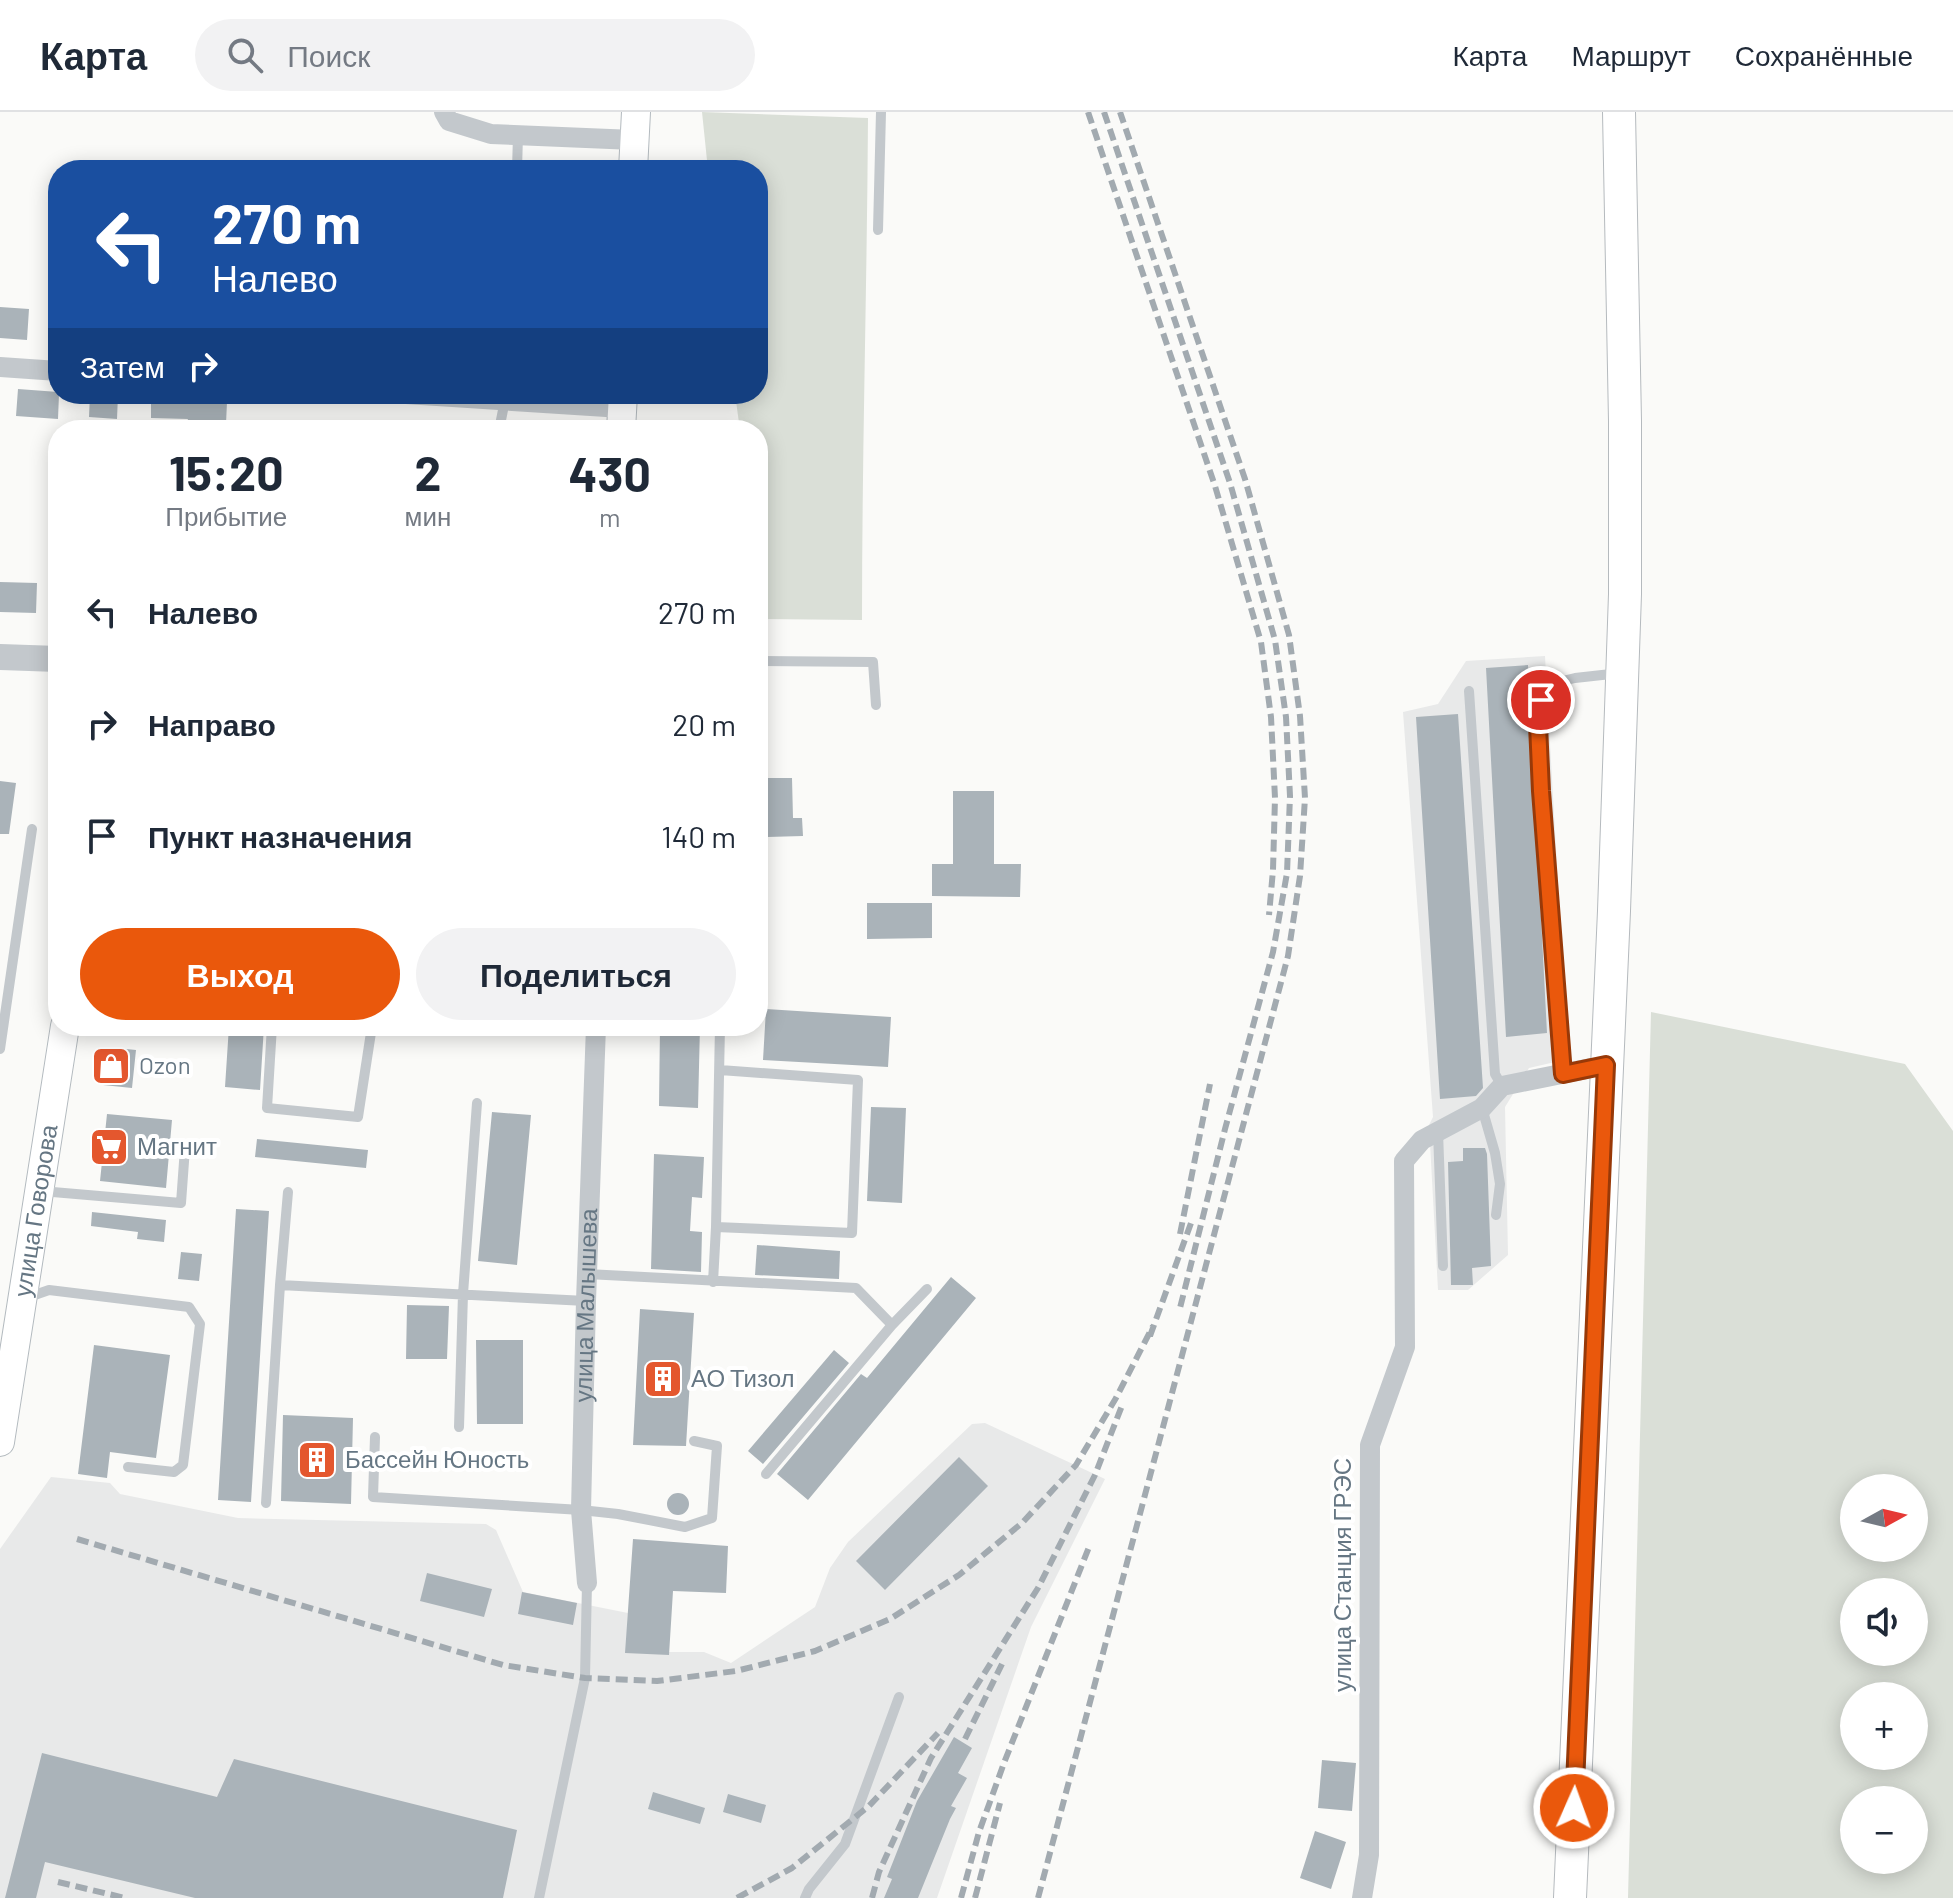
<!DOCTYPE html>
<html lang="ru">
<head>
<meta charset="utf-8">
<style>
  body { margin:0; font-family:Barlow,sans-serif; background:#f2f2f3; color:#1f2937; height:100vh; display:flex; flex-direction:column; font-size:30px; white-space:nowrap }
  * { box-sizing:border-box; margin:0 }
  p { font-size:26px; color:#747a83 }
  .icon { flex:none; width:44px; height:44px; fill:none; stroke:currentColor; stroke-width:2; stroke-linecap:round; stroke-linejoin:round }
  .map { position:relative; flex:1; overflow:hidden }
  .sheet { position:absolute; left:48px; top:308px; width:720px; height:616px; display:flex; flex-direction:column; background:#fff; border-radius:32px; box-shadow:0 4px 20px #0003 }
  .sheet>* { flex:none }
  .hud { position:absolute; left:48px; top:48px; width:720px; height:244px; border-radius:32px; box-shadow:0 4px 20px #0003; background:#1a4fa0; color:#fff; overflow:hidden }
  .needle { width:52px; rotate:82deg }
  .tools { position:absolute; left:1840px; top:1362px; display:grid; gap:16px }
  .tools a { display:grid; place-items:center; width:88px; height:88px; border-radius:50%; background:#fff; box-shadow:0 4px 20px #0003; font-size:40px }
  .pin { position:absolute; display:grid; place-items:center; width:68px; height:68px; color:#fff; margin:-34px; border:4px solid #fff; border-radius:50%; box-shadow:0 2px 8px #0007 }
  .me { position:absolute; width:88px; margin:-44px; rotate:2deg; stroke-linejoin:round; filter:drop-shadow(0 0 6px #0008) }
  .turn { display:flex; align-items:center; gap:28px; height:168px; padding:0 32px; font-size:36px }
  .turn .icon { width:104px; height:104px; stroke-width:2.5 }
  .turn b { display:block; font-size:56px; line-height:68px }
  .then { display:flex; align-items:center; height:76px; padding:0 32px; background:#0003; gap:16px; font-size:30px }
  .eta { display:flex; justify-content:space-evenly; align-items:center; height:136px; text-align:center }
  .eta b { font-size:48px; font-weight:700; line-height:56px }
  .primary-button { display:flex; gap:16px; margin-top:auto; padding:16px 32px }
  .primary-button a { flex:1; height:92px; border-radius:48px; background:#ea580c; color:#fff; font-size:32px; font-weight:700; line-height:92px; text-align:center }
  .primary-button a+a { background:#f2f2f3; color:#1f2937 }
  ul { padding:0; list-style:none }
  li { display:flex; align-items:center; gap:24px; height:112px; padding:0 32px }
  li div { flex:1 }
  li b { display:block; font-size:30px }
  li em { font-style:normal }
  header { display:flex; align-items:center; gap:48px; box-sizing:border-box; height:112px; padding:0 40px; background:#fff; border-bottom:2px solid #e0e1e3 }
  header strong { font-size:38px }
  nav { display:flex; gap:44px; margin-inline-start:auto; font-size:28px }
  .search { width:560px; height:72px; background:#f2f2f3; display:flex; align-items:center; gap:20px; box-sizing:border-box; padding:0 28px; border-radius:44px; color:#747a83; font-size:30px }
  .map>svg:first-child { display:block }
  .built { fill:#e8e9e9 }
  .green { fill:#dadfd7; fill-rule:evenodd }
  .building { fill:#aab3b9 }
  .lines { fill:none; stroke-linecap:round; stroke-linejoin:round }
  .secondary-casing { stroke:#b3babf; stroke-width:30 }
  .primary-casing { stroke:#b5babe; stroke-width:34 }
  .service { stroke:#c3c8cc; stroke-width:10 }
  .minor { stroke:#c3c8cc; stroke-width:20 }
  .tertiary { stroke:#c3c8cc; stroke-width:26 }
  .secondary { stroke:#fff; stroke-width:28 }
  .primary { stroke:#fff; stroke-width:32 }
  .rail { stroke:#a2aab0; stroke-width:6; stroke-dasharray:12 6; stroke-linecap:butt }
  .route-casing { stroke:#983908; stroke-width:20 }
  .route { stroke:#ea580c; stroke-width:14 }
  .labels { text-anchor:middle; stroke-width:8; stroke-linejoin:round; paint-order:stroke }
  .poi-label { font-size:24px; fill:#657683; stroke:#fff; text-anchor:start }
  .street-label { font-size:24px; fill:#657683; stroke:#fff }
</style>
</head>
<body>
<header>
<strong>Карта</strong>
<div class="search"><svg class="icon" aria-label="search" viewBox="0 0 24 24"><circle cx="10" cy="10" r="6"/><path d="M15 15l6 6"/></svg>Поиск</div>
<nav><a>Карта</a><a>Маршрут</a><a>Сохранённые</a></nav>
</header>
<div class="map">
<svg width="1953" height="1786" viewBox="0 0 1953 1786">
  <rect width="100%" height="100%" fill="#fafaf8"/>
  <path class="built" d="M1545,544L1568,947L1529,956L1505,995L1508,1143L1468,1178H1438L1429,1013L1433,1005L1403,600L1438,592L1466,549Z
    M985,1311L1105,1367L1031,1515L937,1786H0V1437L51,1365L110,1371L120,1382L238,1406L486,1412L496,1418L523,1480L628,1501L626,1540H704L731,1551L815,1495L830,1456L848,1430L972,1312Z"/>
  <path class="green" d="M702,0L868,6C867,174 862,341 862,508L763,507L758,467V318H740L735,282H758V58H708Z
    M1651,900L1905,952L1953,1019V1786H1628ZM1854,1376H1914V1436H1854ZM1854,1480H1914V1540H1854ZM1854,1584H1914V1644H1854ZM1854,1688H1914V1748H1854Z"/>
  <path class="building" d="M0,195L29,197L27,228L0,226Z
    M18,277L58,280L59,282L58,307L16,304Z
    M90,282L118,283L117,307L89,305Z
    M151,286L227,290L226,312L187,310L188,307L151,306Z
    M0,470L37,471L36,501L0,500Z
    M1528,553L1547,921L1506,925L1486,556Z
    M1458,602L1483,976L1476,984L1440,987L1416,605Z
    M765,666H792L793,706H802L803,724L767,725Z
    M0,669L16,671L9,722H0Z
    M953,679H994V752H1021L1020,785L932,784V752H953Z
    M867,791H932V826L867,827Z
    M766,897L891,905L888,955L763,948Z
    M229,914H264L260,978L225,975Z
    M660,914H700L698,996L659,994Z
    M107,935L136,938L132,976L103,973Z
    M871,995L906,996L902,1091L867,1089Z
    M492,1000L531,1003L517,1153L478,1149Z
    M107,1002L172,1008L166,1076L100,1069Z
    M257,1027L368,1038L366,1056L255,1045Z
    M1463,1036H1485L1487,1042L1491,1154L1472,1156L1473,1173H1451L1448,1050L1463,1049Z
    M654,1042L704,1045L702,1086L692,1085L690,1119L702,1120L701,1160L651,1157Z
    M236,1097L269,1099L251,1390L218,1388Z
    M92,1100L166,1108L164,1130L137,1127L138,1120L91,1114Z
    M757,1133L840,1139L839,1167L755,1163Z
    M181,1140L202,1142L199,1169L178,1167Z
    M951,1165L976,1186L808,1388L777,1362L861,1262L867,1266Z
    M407,1193L449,1194L447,1247H406Z
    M640,1197L694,1201L686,1334L633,1333Z
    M476,1228H523V1312H477Z
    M94,1233L170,1243L156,1346L110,1340L107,1366L78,1362Z
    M834,1238L849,1251L763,1352L748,1339Z
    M283,1303L353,1306L351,1392L281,1389Z
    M959,1345L988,1374L885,1478L856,1449Z
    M667 1392a11 11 0 1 1 22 0a11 11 0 1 1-22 0Z
    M633,1427L728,1434L726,1481L673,1479L669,1543L625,1541Z
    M427,1461L492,1477L484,1505L420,1489Z
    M522,1480L577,1491L573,1513L518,1502Z
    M954,1625L972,1636L958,1661L967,1666L951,1694L956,1696L950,1707L918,1786H884L892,1767L887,1765L917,1689Z
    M42,1641L217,1685L234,1647L517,1718L503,1786H195L45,1750L36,1786H5Z
    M1322,1648L1356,1651L1352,1699L1318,1696Z
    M653,1680L705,1696L700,1712L648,1697Z
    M728,1682L766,1693L761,1711L723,1700Z
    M1315,1719L1346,1730L1331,1777L1300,1766Z"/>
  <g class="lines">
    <g class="secondary-casing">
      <g id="secondary">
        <path d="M633,58L636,0"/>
        <path d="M621,318L623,282"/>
        <path id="s2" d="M0,1330L65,914"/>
      </g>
    </g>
    <g class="primary-casing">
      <path id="primary" d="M1570,1786L1614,799L1625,482V309L1619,0"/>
    </g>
    <path class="service" d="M517,58L518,23
      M878,118L881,0
      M499,318L505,288
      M758,549L873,550L876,593
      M1469,579L1495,962L1502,974
      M272,914L267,996L358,1005L372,914
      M0,937L32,717
      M1563,962L1546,759L1538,613L1541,588L1550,572L1575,566L1620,561
      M1482,996L1495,1041L1500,1072L1496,1103
      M1438,1020L1443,1154
      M41,1079L181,1091L185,1036
      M288,1080L280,1173L586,1189
      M716,1115L852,1121L858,968L720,958
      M587,1162L856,1176L892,1213
      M713,1170L716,1115L720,914
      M26,1186L49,1178L189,1195L200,1212L183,1353L174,1360L128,1355
      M459,1315L463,1182L477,991
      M375,1325L373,1385L581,1398L618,1402L685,1415L712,1406L717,1334L694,1329
      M766,1362L892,1213L927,1177
      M266,1391L280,1173
      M539,1786L585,1566L587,1471
      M805,1786L809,1777L845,1732L899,1585"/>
    <g class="minor">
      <path d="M444,0L449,9L491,22L634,28"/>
      <path d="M0,255L58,259"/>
      <path d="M406,282L622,296"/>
      <path id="s1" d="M587,1471L581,1398L586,1189L596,914"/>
      <path d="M1362,1786L1369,1743L1370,1333L1405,1235L1404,1049L1422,1028L1482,996L1502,974L1606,953"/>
    </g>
    <path class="tertiary" d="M0,545L58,547"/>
    <use href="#secondary" class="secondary"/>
    <use href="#primary" class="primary"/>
    <path class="rail" d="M1088,0L1215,374L1261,530L1271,605L1275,686L1273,758L1269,803
      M1104,0L1230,371L1275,528L1286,605L1290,684L1287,761L1273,840L1225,1017L1179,1200
      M1180,1122L1210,972
      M1150,1224L1191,1111
      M77,1427L503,1553L585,1566L657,1569L736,1559L815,1539L890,1507L959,1463L1022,1411L1076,1353L1116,1286L1153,1214
      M965,1627L1002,1552
      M58,1770L125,1786
      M737,1786L792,1756L869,1694L938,1621
      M872,1786L879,1760L931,1646L1038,1476L1095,1363L1123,1291
      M961,1786L979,1720L1004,1651L1089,1435
      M975,1786L1000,1691
      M1038,1786L1288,844L1300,764L1305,686L1300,604L1289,523L1245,367L1120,0"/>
  </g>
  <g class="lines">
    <g class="route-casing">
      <path id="route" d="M1541,588L1538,613L1541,679L1563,962L1606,953L1574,1696"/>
    </g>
    <use href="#route" class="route"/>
  </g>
  <defs>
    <g id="shop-square" transform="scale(2)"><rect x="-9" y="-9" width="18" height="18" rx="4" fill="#e4572e" stroke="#fff"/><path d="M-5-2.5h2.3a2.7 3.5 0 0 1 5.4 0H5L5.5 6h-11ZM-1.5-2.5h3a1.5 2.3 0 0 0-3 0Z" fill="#fff"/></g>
    <g id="supermarket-square" transform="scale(2)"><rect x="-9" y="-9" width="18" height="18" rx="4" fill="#e4572e" stroke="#fff"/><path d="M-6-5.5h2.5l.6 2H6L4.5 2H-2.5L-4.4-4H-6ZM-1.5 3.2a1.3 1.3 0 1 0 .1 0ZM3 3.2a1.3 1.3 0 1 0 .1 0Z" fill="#fff"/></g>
    <g id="building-square" transform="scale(2)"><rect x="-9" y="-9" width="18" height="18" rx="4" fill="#e4572e" stroke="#fff"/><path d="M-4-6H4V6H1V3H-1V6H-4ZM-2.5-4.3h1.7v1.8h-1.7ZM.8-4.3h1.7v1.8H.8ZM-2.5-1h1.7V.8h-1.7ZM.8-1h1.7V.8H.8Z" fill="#fff"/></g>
  </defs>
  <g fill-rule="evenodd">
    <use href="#shop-square" x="111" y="954"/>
    <use href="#supermarket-square" x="109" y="1035"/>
    <use href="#building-square" x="663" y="1267"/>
    <use href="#building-square" x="317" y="1348"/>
  </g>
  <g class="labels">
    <g class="poi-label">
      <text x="139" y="962">Ozon</text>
      <text x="137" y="1043">Магнит</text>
      <text x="691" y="1275">АО Тизол</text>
      <text x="345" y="1356">Бассейн Юность</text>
    </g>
    <g class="street-label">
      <text dy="8" stroke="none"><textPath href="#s2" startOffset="234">улица Говорова</textPath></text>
      <text dy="8" stroke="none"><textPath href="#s1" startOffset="278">улица Малышева</textPath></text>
      <text transform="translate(1343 1463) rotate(-90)" y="8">улица Станция ГРЭС</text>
    </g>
  </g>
</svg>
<div class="tools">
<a><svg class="needle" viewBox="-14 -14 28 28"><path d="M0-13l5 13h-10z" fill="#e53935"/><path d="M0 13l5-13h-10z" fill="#747a83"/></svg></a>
<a><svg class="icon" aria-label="sound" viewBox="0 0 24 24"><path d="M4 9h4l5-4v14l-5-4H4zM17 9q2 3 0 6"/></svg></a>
<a>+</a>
<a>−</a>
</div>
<div class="pin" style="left:1541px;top:588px;background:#d93025"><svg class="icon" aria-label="arrive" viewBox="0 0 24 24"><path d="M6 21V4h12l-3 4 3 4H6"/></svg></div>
<svg class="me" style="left:1574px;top:1696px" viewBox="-20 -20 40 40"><circle r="17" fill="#ea580c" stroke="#fff" stroke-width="3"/><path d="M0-11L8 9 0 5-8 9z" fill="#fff"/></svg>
<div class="hud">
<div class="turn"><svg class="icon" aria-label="left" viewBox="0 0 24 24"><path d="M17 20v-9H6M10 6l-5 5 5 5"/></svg><div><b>270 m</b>Налево</div></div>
<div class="then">Затем<svg class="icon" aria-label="right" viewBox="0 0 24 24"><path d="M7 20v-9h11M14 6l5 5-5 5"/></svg></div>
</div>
<section class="sheet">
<div class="eta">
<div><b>15:20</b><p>Прибытие</p></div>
<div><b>2</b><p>мин</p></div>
<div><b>430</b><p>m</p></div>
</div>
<ul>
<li><svg class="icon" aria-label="left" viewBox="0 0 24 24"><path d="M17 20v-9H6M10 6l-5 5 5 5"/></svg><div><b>Налево</b></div><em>270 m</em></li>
<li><svg class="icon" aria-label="right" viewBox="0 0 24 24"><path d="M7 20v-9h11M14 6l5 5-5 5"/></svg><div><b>Направо</b></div><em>20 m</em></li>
<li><svg class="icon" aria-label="arrive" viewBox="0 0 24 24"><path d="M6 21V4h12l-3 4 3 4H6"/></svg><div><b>Пункт назначения</b></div><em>140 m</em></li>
</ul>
<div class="primary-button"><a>Выход</a><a>Поделиться</a></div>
</section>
</div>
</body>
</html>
